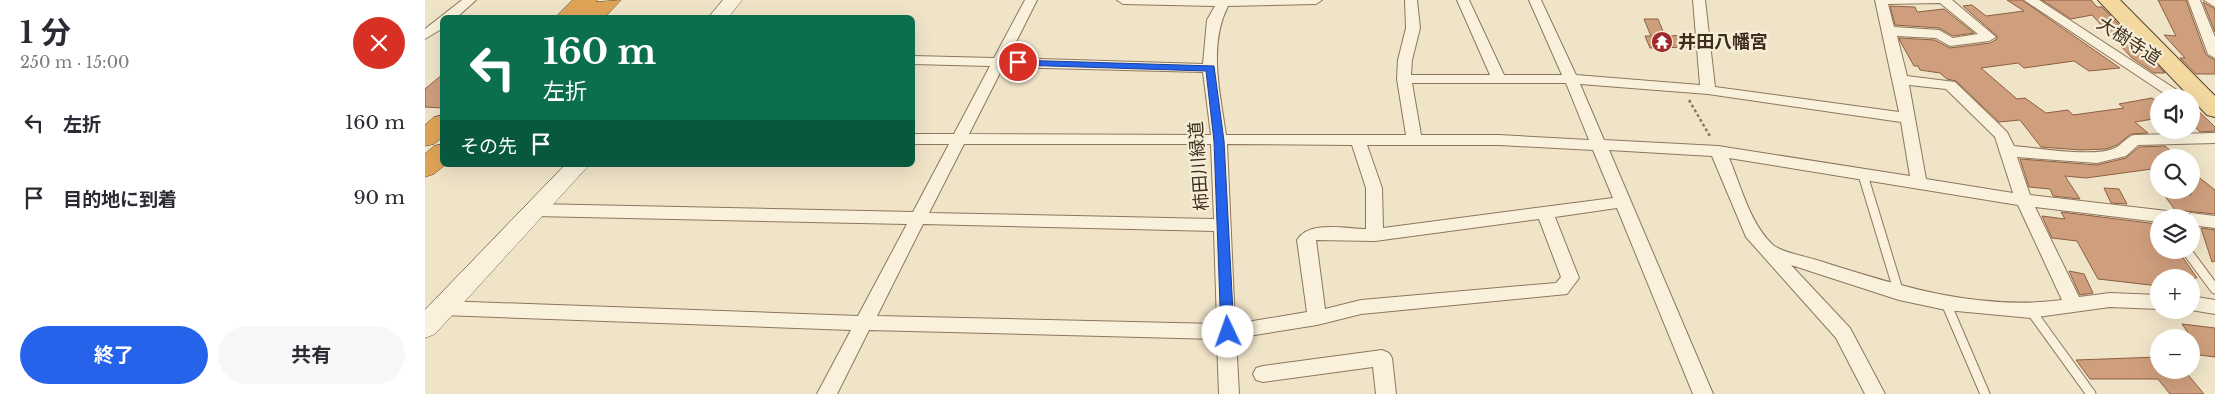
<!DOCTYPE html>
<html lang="ja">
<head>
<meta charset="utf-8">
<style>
  body { margin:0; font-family:"Libre Baskerville","Noto Sans JP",serif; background:#f7f7f7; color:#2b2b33; height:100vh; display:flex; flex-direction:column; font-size:19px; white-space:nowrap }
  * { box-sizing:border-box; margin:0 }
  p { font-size:16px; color:#7c7c81 }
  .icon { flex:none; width:28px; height:28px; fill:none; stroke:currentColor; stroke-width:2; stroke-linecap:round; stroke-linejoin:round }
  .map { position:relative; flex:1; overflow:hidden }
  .side { display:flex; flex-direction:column; background:#fff; width:425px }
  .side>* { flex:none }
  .hud { position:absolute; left:15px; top:15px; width:475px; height:152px; border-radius:8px; box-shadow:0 5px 20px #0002; background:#0b6e4f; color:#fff; overflow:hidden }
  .tools { position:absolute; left:1725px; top:89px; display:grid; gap:10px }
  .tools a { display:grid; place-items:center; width:50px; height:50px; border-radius:50%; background:#fff; box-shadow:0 5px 20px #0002; font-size:25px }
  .pin { position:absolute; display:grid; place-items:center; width:42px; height:42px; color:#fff; margin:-21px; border:2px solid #fff; border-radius:50%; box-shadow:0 1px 5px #0007 }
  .me { position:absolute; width:55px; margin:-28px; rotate:357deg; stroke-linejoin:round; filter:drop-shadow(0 0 4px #0008) }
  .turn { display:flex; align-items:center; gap:18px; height:105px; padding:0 20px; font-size:22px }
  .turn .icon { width:65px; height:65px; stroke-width:2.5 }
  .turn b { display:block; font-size:35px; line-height:42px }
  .then { display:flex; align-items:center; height:48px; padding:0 20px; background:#0003; gap:10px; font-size:19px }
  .round { display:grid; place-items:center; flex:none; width:52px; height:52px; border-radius:26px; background:#f7f7f7 }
  .overview { display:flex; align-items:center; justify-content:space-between; height:85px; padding:0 20px }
  h1 { font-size:30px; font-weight:700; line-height:38px }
  .primary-button { display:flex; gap:10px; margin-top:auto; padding:10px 20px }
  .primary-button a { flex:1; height:58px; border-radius:30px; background:#2563eb; color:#fff; font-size:20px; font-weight:700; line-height:58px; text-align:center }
  .primary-button a+a { background:#f7f7f7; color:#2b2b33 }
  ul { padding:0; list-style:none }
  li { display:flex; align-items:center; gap:15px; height:75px; padding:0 20px }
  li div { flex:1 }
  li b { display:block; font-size:19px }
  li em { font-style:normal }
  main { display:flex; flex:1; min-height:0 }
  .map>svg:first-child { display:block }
  .building { fill:#cf9f7d; stroke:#8d5f41 }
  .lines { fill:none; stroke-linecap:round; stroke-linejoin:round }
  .lane-casing { stroke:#8d765c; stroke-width:11 }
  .street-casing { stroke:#8d765c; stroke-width:2 }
  .secondary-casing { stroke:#6f573f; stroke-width:1 }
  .primary-casing { stroke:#5b4430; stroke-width:2 }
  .highway-casing { stroke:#5b4430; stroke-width:1 }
  .path { stroke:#8d765c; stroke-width:2.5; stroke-dasharray:3 2.5; stroke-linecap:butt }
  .lane { stroke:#faf1dc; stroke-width:9 }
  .street { fill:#faf1dc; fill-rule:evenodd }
  .secondary { fill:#faf1dc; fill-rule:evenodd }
  .primary { fill:#f3d9a0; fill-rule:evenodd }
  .highway { fill:#e0a458; fill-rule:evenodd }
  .route { fill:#2563eb; stroke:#184099 }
  .labels { text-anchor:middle; stroke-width:4.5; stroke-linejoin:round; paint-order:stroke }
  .street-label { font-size:18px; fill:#3d2e20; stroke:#f7eed8 }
  .poi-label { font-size:18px; font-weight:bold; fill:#3d2e20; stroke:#f7eed8; text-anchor:start }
</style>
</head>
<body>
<main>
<section class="side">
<div class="overview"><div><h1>1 分</h1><p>250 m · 15:00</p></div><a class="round" style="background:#d93025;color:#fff"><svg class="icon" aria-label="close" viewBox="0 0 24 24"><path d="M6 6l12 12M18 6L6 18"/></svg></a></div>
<ul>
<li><svg class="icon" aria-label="left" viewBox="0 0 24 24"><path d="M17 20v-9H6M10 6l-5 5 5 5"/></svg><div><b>左折</b></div><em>160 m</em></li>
<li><svg class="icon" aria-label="arrive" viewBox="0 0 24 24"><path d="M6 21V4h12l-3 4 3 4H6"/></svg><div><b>目的地に到着</b></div><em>90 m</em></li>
</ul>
<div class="primary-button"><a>終了</a><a>共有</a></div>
</section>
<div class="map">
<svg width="1790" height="394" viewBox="0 0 1790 394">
  <rect width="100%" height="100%" fill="#f0e4c8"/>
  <path class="building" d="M1582,0H1597L1695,68L1664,71L1649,61L1599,68L1593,63L1556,68L1592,99L1600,98L1621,113L1643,110L1648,115L1699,108L1694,104L1727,98L1734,103V118L1710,122L1723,133L1706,134L1692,145L1681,149L1656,150L1616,147L1595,120L1574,122L1531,81L1522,79L1515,73L1495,70L1493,66H1489L1475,41L1474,38L1510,40L1525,48L1565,43L1572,39V36L1538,6L1547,5L1561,16L1599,11Z
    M1617,0H1666L1672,7H1677L1740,73H1729L1707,58L1667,15L1646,19Z
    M1733,0H1761L1781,55L1790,60V74H1771L1755,58H1760L1739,35L1751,36Z
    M1778,2L1790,9V32Z
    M1465,6L1490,7L1492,12L1519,9L1549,33L1528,36L1514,28L1470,25Z
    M1219,19H1233L1240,36L1269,35L1270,47L1225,48L1220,36H1226Z
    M18,74V108L0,107V89Z
    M1766,104L1790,127V131L1775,132L1766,123Z
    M1740,146L1754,158H1734V168L1661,178L1640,176L1655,199L1628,196L1625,189L1604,187L1595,159L1672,165L1701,158L1714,147Z
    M1766,171L1790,190V214L1750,210L1737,192L1766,195Z
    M1679,188L1694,189L1702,204L1686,203Z
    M1636,212L1732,224L1734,250L1754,252L1772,278H1734V286L1673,279L1652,241L1627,238L1617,216L1640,219Z
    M1776,228L1790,230V261L1787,262Z
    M1644,271L1659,274L1668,293L1655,295Z
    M1757,324L1790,328V357L1766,354V337Z
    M1734,357V370H1759L1779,394H1745L1733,379H1665L1651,360Z"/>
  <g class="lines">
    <g class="lane-casing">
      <path id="lane" d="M1438,175L1474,293
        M1761,250L1790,289
        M1521,303L1560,394
        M1606,311L1666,394"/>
    </g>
    <g class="street-casing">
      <path id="street" d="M37,0H51L31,18H18V28L0,39V29Z
        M600,0H612L583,58L778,64L782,20L790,6L698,4L692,0H897L891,4L803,6C783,45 795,93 801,135H981L972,79L973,60L981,28L980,0H992L995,28L987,60L986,75H1065L1032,0H1044L1079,75H1137L1104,0H1116L1151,75L1275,85L1268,0H1280L1290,87L1474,112L1450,0H1527L1571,37L1564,41L1525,46L1511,38L1472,36L1482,76L1530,82L1582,132L1589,146C1613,148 1670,158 1690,148C1697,145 1701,137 1709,135L1790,133V143L1713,145L1701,156L1672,163L1592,157L1605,195L1751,212L1759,217L1766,213L1790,216V228L1766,225V218H1734V222L1610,207L1654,297L1685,293L1734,295V309L1685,307L1606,318L1521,310L1474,300L1366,265L1425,328L1460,394H1440L1411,338L1321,237L1287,156L1184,150L1288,394H1268L1192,208L1130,217L1154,278L1142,294L936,314L892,325L811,338L814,394H794L792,339L444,330L412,394H392L426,330L18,315L12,313L9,308L12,303L18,301L433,316L482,224L110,216L104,214L102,210L104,206L110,204L488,212L524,144H488V134H529L565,66L488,64V56L569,58ZM1515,3L1553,34L1528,38L1514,30L1469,27L1463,4ZM578,67L778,72L786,135L544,134ZM987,83H1141L1164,140L1074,135H996ZM1155,84L1283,94L1476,122L1485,176L1293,146L1179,140ZM1484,85L1521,89L1570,137L1588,193L1501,179ZM539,144H786L789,219L504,213ZM802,144L927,145L941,188V229C921,229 884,220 872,240L882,312L810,324ZM942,145H1074L1168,150L1188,198L958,228L957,188ZM1304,158L1593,205L1637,300C1554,311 1473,286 1395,261C1383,257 1356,252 1348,245C1325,224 1316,186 1304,158ZM1114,219L1136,277L1131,283L936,300L900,309L891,240L950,241ZM498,224L789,231L792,324L452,316Z
        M1599,0H1614L1764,98H1746Z
        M1763,0H1775L1790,37V58L1783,54Z
        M1779,0H1790V7Z
        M1766,296L1790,300V314L1766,310Z
        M957,350L964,353L967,358L971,394H951L948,367L838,382L831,380L828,374L831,368L838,366Z"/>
    </g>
    <g class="secondary-casing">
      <path id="secondary" d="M298,0H317L303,18H283Z
        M140,165H164L10,334L0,338V310Z"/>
    </g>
    <g class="primary-casing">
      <path id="primary" d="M1673,0H1695L1790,96V117L1782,115Z"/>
    </g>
    <g class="highway-casing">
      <path id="highway" d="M148,0H172L171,2L196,0L179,18H155L157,16L130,18Z
        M18,115V137L9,144L0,146V125L9,117Z
        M18,144V165H20L9,174L0,177V154L9,146Z"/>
    </g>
    <path class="path" d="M1264,100L1286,138"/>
    <use href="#lane" class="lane"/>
    <use href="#street" class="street"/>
    <use href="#secondary" class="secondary"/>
    <use href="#primary" class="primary"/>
    <use href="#highway" class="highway"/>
  </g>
  <path class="route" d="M590,60L789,66L799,141L809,332L807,336L803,337L796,332L789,141L781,71L593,65L588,62Z"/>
  <defs>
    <g id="temple-disc" transform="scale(1.125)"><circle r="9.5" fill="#9e2a2b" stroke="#f7eed8"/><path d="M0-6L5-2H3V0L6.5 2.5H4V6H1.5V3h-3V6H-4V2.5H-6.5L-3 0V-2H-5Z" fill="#fff"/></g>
  </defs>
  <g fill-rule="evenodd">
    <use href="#temple-disc" x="1237" y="42"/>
  </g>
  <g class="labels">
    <g class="street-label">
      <text transform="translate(1704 41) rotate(33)" y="6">大樹寺道</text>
      <text transform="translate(774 166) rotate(-94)" y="6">柿田川緑道</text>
    </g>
    <g class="poi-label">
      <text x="1253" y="48">井田八幡宮</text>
    </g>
  </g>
</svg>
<div class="tools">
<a><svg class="icon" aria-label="sound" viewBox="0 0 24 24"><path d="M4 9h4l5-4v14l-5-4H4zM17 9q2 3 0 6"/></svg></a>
<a><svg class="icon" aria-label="search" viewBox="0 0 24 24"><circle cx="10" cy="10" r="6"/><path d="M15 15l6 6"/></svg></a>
<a><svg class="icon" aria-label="layers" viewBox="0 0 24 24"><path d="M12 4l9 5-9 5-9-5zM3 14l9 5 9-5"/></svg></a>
<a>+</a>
<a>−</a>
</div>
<div class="pin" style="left:593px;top:62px;background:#d93025"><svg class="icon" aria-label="arrive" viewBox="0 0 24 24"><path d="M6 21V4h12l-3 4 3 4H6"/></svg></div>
<svg class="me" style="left:803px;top:332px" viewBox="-20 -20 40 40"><circle r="19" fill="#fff"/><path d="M0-13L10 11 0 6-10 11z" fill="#2563eb"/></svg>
<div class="hud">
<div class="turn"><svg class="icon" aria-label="left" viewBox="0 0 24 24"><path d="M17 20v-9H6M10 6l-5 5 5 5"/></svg><div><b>160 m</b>左折</div></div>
<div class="then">その先<svg class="icon" aria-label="arrive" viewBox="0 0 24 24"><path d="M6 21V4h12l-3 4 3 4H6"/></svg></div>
</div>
</div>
</main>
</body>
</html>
